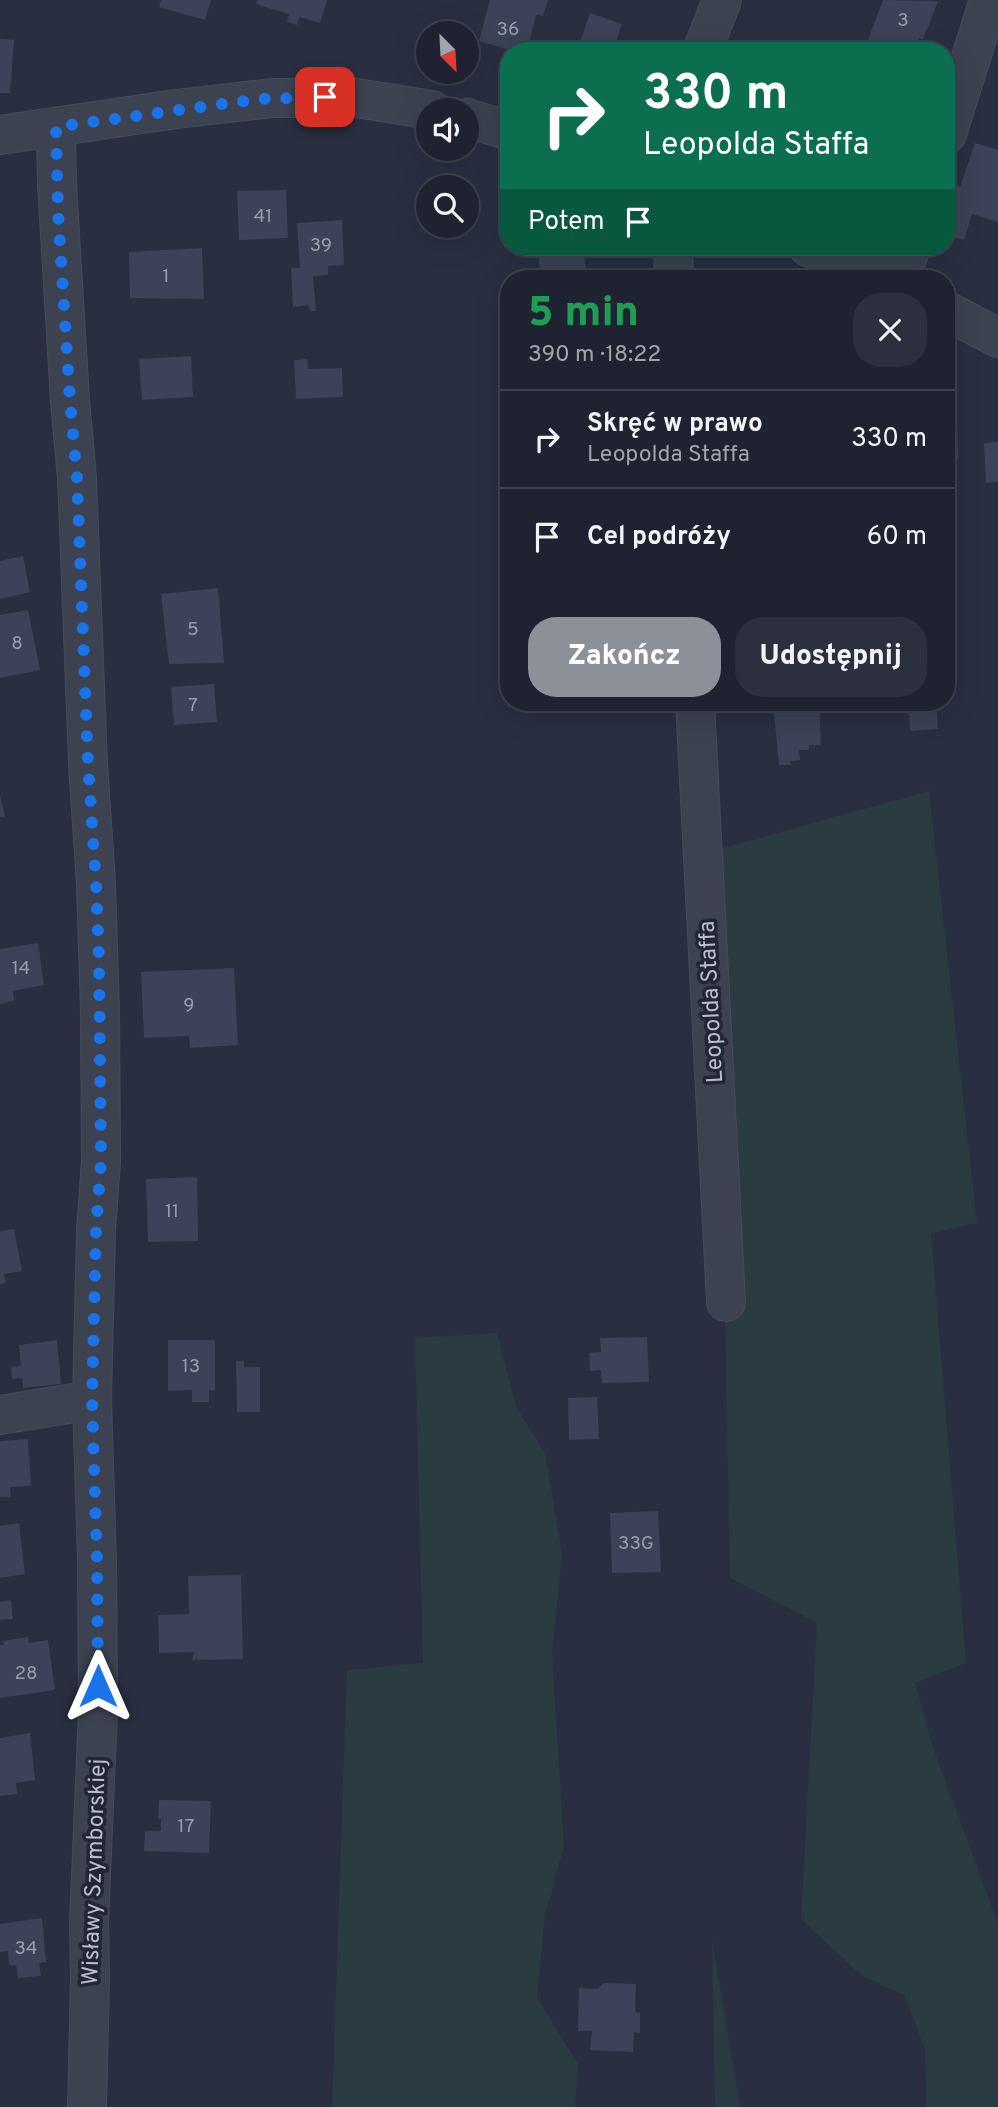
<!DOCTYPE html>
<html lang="pl">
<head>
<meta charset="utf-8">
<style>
  body { margin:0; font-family:Overpass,sans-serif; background:#2c2f3d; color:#f1f3f6; height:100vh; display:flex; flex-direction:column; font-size:26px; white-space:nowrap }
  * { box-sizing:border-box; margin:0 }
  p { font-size:23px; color:#a1a4ab }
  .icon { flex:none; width:38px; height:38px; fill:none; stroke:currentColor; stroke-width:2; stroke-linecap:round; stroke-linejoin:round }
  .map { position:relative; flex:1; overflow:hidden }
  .side { position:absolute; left:500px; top:270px; width:455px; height:441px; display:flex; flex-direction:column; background:#1f2331; border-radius:28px; box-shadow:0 7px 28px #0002,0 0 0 2px #3c404d }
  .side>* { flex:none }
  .top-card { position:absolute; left:500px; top:42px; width:455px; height:214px; border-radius:28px; box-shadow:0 7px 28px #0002,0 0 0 2px #3c404d; background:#0b6e4f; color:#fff; overflow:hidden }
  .needle { width:46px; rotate:156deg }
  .buttons { position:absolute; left:416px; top:21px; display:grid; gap:14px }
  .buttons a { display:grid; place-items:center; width:63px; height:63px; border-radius:50%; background:#1f2331; box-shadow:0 7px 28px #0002,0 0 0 2px #3c404d; font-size:35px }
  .pin { position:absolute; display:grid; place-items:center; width:60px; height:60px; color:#fff; margin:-30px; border-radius:14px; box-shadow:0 4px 10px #0006 }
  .me { position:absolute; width:77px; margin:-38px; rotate:0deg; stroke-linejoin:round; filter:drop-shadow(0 0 5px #0008) }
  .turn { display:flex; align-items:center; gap:24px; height:147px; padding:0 28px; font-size:32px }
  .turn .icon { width:91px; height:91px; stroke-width:2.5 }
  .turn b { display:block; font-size:49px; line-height:60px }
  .then { display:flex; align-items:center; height:66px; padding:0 28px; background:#0003; gap:14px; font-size:26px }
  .round { display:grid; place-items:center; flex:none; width:74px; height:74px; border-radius:28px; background:#2c2f3d }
  .overview { display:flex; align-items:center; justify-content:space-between; height:119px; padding:0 28px }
  h1 { font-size:42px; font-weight:800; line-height:52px; color:#1e9e55 }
  .action { display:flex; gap:14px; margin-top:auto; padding:14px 28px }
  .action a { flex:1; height:80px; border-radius:28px; background:#8c9099; color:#fff; font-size:28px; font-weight:800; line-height:80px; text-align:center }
  .action a+a { background:#2c2f3d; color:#f1f3f6 }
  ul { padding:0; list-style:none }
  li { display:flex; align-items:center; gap:21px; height:98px; padding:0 28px; border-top:2px solid #3c404d }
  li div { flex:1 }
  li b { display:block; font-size:26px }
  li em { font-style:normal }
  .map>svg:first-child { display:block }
  .green { fill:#2b3b42 }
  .building { fill:#3c4257 }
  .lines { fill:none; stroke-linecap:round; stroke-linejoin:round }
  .minor-casing { stroke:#474b5b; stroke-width:40 }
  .minor { stroke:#3d4251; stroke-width:38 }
  .route { stroke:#1a73e8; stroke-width:12; stroke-dasharray:0 21.6 }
  .labels { text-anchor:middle; stroke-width:7; stroke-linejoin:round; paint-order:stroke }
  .number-label { font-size:19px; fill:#989dac }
  .street-label { font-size:23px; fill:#babecb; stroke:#222637 }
</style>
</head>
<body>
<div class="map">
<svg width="998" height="2107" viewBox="0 0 998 2107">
  <rect width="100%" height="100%" fill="#292f41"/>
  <path class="green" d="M929,791L977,1223L931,1233L966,1663L915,1683L932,1745L998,1924V2107H926L925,2049L905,1996L861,1975L801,1919L817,1623L730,1578L716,850Z
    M497,1333L516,1407L545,1453L562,1555L552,1654L564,1846L545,1915L537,1998L578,2064L575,2107H332L347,1670L423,1663L415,1338Z
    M712,1940L740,2107H715Z"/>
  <path class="building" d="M161,0H211L205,20L159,7Z
    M258,0H327L320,23L299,17L297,25L287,22L289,14L256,4Z
    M490,0H548L543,16L536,15L527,51H513L479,41Z
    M883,0L938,1L923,40L919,38L915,51H872L865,48Z
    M590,13L622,24L613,51H577Z
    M0,39L14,40L10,93H0Z
    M975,143L998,150V222L972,214L964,240L947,235V202L952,184L960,187Z
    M286,190L288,238L239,240L237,191Z
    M342,220L344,265L328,266V275L313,276L316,311H310L309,305L293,307L291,268H300L297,223Z
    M538,247H584L586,278H558V272L540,273Z
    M202,248L204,299L130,298L129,252Z
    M191,356L193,397L142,400L139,359Z
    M307,359L308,369L342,368L343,397L296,399L294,360Z
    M947,414H957L958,458L947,459Z
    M998,442V482L986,483L984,443Z
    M23,556L30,592L0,599V561Z
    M218,588L224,663L169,664L161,594Z
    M28,610L40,670L0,678V615Z
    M949,655V665H953L954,695L947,696V656Z
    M214,684L217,722L174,725L171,687Z
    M773,702H819L821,745H809V750H799L800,760L790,761L791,765H779Z
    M908,702H936L938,729L910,731Z
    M0,794L5,817H0Z
    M38,943L44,985L13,991L14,1001L0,1004V949Z
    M234,968L238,1045L190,1048L189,1036L144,1038L141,972Z
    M197,1177L198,1241L148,1242L146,1179Z
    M14,1229L22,1271L4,1274L6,1283L0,1284V1231Z
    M647,1337L649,1382L602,1383L601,1370L590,1371L589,1353L601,1352L600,1338Z
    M57,1340L61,1384L23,1388L22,1378L12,1379L11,1367L21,1366L19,1345Z
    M168,1340H215V1391L209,1390V1402H192V1390L168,1391Z
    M236,1361H244V1367H260V1412H237Z
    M597,1397L599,1439L569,1440L568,1398Z
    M28,1439L31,1486L10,1487L11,1497H0V1441Z
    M658,1511L661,1572L612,1573L610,1513Z
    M19,1523L25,1574L0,1578V1526Z
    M241,1575L243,1659L192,1660L194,1652L159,1653L158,1615L189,1614L188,1576Z
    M11,1600L13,1619L0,1620V1602Z
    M28,1637L29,1643L48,1640L55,1690L0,1698V1645H4L3,1641Z
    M30,1733L35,1780L16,1783L17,1794L0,1796V1738Z
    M159,1800L211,1801L209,1853L144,1851L145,1831H161V1819L158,1818Z
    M42,1918L46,1962L39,1963L41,1976L18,1978L16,1965H9L8,1951L0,1952V1924Z
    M604,1983L636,1984L635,2012L640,2013V2033L634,2032L633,2052L590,2050L592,2031H578L579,1988L598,1989Z"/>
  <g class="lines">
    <g class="minor-casing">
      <path id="minor" d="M702,51L722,0
        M467,118L509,131
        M56,127L57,184L70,401L77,478L88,764L96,883L100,1012L101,1161L96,1230L92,1400L97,1560L98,1711L89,1922L90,1977L87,2107
        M947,134L989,0
        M0,135L176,109L272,98H356L432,110
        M673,247L674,278
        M808,247L880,278
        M901,278L911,247
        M947,311L998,338
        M695,702L726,1302
        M0,1415L92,1400"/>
    </g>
    <use href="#minor" class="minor"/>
  </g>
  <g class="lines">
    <path class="route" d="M98,1686L97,1560L92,1400L96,1230L101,1160L99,960L96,883L88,764L77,478L70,401L58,211L56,127L259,99L325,97"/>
  </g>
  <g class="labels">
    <g class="number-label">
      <text x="903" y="26">3</text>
      <text x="508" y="35">36</text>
      <text x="263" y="222">41</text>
      <text x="321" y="251">39</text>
      <text x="166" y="282">1</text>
      <text x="193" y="635">5</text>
      <text x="17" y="649">8</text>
      <text x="193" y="711">7</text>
      <text x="21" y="974">14</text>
      <text x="189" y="1011">9</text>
      <text x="172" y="1217">11</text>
      <text x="191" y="1372">13</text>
      <text x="636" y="1549">33G</text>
      <text x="26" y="1679">28</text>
      <text x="186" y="1832">17</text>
      <text x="26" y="1954">34</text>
    </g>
    <g class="street-label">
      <text transform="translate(710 1002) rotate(-93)" y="8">Leopolda Staffa</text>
      <text transform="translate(93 1872) rotate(-88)" y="8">Wisławy Szymborskiej</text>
    </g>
  </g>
</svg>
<div class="buttons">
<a><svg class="needle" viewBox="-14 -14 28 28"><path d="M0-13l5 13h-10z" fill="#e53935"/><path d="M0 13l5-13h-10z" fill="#a1a4ab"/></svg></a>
<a><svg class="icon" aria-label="sound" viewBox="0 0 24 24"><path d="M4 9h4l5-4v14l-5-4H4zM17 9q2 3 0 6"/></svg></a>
<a><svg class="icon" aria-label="search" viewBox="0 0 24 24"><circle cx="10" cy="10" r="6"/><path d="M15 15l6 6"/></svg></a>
</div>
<div class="pin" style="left:325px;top:97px;background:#d93025"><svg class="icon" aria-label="arrive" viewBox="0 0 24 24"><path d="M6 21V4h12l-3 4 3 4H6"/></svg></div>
<svg class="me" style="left:98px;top:1686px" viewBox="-20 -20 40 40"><path d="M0-17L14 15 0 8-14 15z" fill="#1a73e8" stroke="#fff" stroke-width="4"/></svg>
<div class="top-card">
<div class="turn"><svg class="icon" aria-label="right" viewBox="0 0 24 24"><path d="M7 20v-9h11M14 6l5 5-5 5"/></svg><div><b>330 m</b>Leopolda Staffa</div></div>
<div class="then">Potem<svg class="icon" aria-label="arrive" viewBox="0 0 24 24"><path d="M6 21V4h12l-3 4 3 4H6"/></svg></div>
</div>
<section class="side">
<div class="overview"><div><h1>5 min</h1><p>390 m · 18:22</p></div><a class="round"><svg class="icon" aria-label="close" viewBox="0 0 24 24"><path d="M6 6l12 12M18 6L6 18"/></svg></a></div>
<ul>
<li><svg class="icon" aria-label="right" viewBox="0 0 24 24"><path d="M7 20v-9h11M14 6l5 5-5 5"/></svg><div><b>Skręć w prawo</b><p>Leopolda Staffa</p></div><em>330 m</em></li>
<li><svg class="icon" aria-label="arrive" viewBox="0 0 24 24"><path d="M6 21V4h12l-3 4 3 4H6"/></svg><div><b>Cel podróży</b></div><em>60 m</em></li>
</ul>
<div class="action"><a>Zakończ</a><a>Udostępnij</a></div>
</section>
</div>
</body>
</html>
